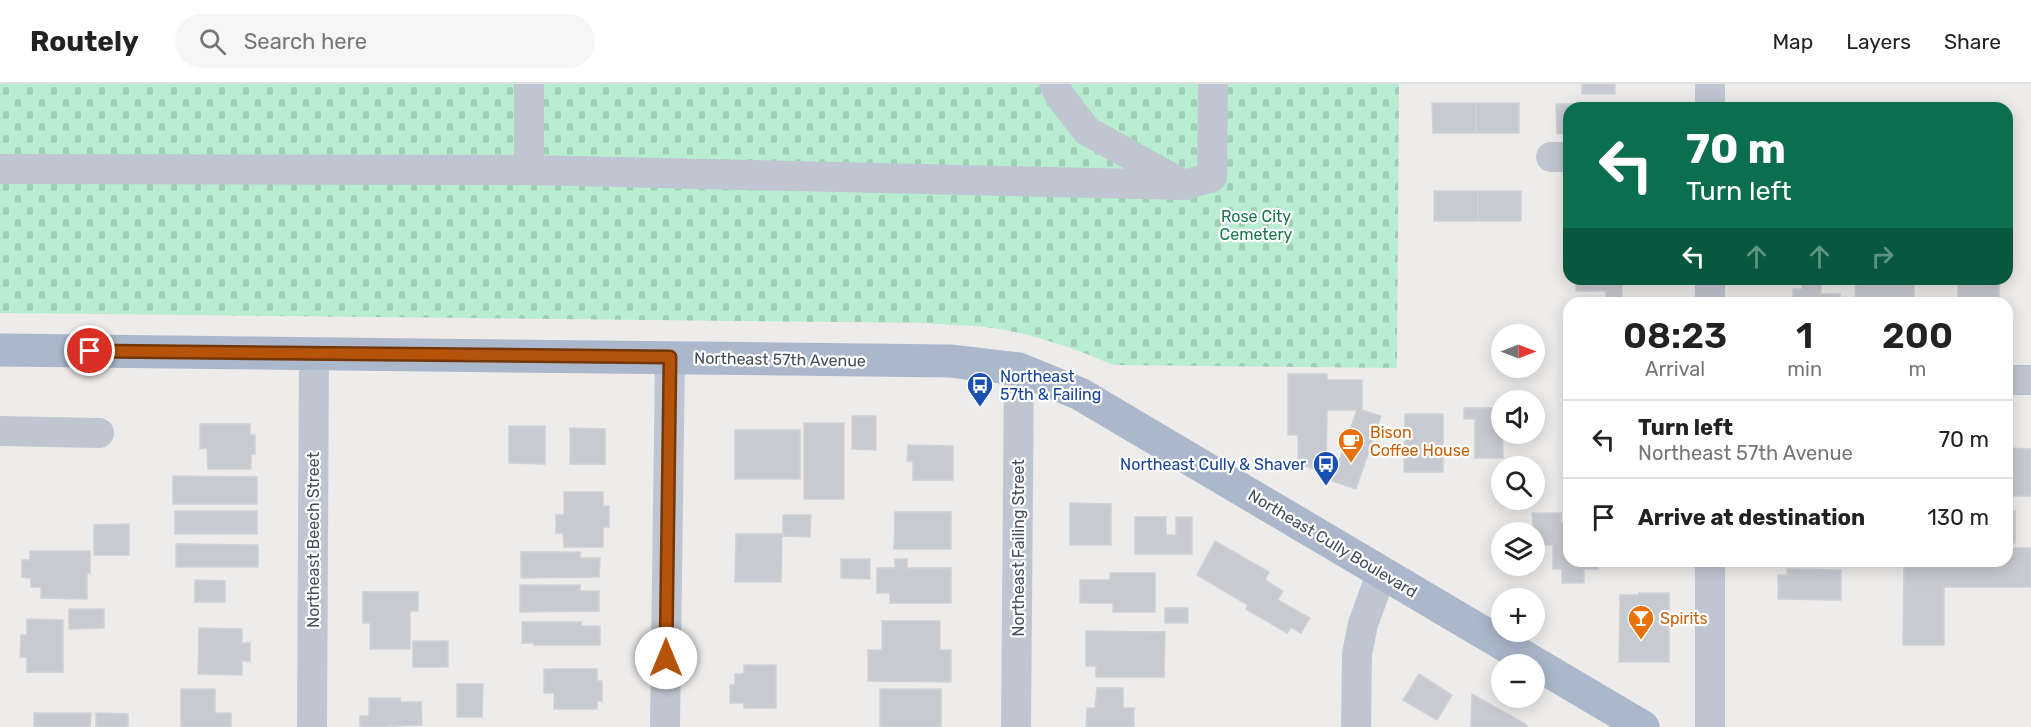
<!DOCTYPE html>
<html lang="en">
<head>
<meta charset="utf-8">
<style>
  body { margin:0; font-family:Rubik,sans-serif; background:#f6f6f6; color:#222; height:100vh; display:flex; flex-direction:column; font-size:22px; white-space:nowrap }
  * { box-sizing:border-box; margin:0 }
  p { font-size:20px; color:#767676 }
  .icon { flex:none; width:33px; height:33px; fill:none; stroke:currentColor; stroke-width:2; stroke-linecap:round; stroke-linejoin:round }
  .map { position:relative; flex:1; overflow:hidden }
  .panel { position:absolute; left:1563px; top:213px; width:450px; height:270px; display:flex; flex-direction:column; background:#fff; border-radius:18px; box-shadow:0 3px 15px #0003 }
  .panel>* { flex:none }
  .banner { position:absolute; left:1563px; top:18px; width:450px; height:183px; border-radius:18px; box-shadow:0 3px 15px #0003; background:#0b6e4f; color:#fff; overflow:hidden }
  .needle { width:39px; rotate:90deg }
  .controls { position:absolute; left:1491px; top:240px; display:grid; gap:12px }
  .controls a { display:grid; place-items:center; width:54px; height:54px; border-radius:50%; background:#fff; box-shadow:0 3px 15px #0003; font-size:30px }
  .pin { position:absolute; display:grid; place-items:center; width:51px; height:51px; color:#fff; margin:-26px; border:3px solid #fff; border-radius:50%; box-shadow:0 2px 6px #0007 }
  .me { position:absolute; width:66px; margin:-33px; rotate:0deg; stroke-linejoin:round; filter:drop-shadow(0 0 4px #0008) }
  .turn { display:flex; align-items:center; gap:21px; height:126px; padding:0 24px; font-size:27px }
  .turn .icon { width:78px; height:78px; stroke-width:2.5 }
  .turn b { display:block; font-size:42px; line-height:51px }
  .lanes { display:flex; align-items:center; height:57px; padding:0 24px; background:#0003; justify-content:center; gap:30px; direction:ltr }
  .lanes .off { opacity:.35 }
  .eta { display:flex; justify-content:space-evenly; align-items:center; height:102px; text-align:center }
  .eta b { font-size:36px; font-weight:600; line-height:42px }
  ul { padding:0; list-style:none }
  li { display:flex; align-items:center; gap:18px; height:78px; padding:0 24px; border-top:2px solid #e0e0e0 }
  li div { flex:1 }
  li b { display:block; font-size:22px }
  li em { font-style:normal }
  header { display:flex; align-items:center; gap:36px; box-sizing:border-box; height:84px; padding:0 30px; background:#fff; border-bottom:2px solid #e0e0e0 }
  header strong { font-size:28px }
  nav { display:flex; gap:33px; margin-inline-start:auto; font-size:21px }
  .search { width:420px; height:54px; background:#f6f6f6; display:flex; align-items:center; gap:15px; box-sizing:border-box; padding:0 21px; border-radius:33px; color:#767676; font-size:22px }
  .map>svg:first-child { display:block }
  .cemetery { fill:url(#cemetery-stones) }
  .building { fill:#c8cad1; stroke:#cfd1d7; stroke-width:1.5 }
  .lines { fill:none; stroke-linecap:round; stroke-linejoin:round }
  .minor { stroke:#bfc6d1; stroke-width:30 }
  .major { stroke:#abb8cb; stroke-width:33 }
  .route-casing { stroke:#753606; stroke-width:15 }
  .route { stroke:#b45309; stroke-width:10 }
  .labels { text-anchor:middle; stroke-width:4.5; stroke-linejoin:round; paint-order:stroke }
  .park-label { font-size:16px; fill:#187751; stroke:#fff }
  .street-label { font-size:16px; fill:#444d58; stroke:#fff }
  .transit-label { font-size:16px; fill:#164399; stroke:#fff; text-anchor:start }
  .food-label { font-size:16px; fill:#c56008; stroke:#fff; text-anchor:start }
</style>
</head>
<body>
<header>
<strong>Routely</strong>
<div class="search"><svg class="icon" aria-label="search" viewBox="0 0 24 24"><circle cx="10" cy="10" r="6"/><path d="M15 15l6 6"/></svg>Search here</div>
<nav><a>Map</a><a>Layers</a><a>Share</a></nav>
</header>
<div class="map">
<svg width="2031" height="643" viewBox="0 0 2031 643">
  <defs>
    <pattern id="cemetery-stones" width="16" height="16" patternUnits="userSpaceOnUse" patternTransform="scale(1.5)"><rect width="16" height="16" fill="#b9edd2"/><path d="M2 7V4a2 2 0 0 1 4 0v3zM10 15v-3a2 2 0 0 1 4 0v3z" fill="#a0cdb6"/></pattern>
  </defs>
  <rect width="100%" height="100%" fill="#eeeceb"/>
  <path class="cemetery" d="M0,0H1399L1397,284L1113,281C1071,263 1029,248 984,243C966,241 947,241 928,239L0,229Z"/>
  <path class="building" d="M1582,0H1615V10H1582Z
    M1432,19H1476V49H1433Z
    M1476,19H1519V49H1476Z
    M1556,20H1631V24H1569V50H1557Z
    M1434,107H1478V137H1434Z
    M1478,107H1521V137H1478Z
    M1576,195H1622V219H1606V207H1576Z
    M1856,195H1914V219H1855Z
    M1966,195H1992V200H1999V219H1958V200H1966Z
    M1802,199H1821V210H1840V219H1793V205H1802Z
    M1288,290H1327V296H1362V326L1381,332L1356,405L1332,397L1357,326H1327L1326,389L1298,380V351H1288Z
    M1464,324H1502L1503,374H1475V335H1464Z
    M1405,330H1443V388H1404Z
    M852,332H876V366L852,365Z
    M804,339H844V415H804Z
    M200,340H250V351H255V370H251V385H208L207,364L200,365Z
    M509,342H545V380L509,379Z
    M570,344L605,345V380H570Z
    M735,346H800V395H735Z
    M908,361L953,362V396H913V377H907Z
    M2007,364L2031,365V412H2007Z
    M173,392L257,393V420H173Z
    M564,408H603V422H609V443H603V463H564L563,449H556V431H564Z
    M1070,419L1111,420V461H1070Z
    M175,427H257V450H175Z
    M2007,427H2015V459H2007Z
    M895,428H951V465H894Z
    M1532,429H1561V439H1569V477H1598V485H1584V499H1562V485H1553V461H1534Z
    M783,431H811L810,453L783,452Z
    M1135,433H1166V451H1176V433H1192V470H1135Z
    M129,440V471H94V441Z
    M736,450H782L781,498H735Z
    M1215,457L1269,488L1265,496L1283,507L1278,516L1310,534L1301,549L1291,543L1287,549L1246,525L1248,521L1197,491Z
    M176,460L258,461V483H176Z
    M2007,464H2031V503H1944V561H1903L1904,477H2007Z
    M30,467H90V489H87V515L41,514V503H31V494L22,493V476H30Z
    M521,468H580V474H600L599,493L521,494Z
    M841,475H870V495L841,494Z
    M895,475H907V484H951V519H890V509H877V484H895Z
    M1610,477H1652V481H1610Z
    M1787,485L1841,486V516L1778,515V491H1787Z
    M1110,489H1155V528H1113V519H1080V496H1110Z
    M195,496L225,497V518H195Z
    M520,501H580V507H599V527L520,528Z
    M363,508H418V527H410V565H370V539H363Z
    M1639,509H1669V578H1619L1620,511H1639Z
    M1165,524H1188V539H1165Z
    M69,525H104V544L69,545Z
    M27,535L63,536V588H27V573H20L21,551H27Z
    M882,537H940V566H951V598L868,597V566H882Z
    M522,538H581V542H600V561H534V559H522Z
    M199,544L242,545V559H250V577H242V591L198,590Z
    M1086,547L1165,548L1164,593H1096V582H1086Z
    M413,557H448V583H413Z
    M744,581H776V624H744V619H730V601H735V590H744Z
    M544,585H597V597H602V617H597V625H554V609H544Z
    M1419,590L1452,611L1437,636L1403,616Z
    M457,600H483L482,633H457Z
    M1097,604H1123V624H1134V643H1086L1087,624H1095Z
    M181,605H215V629H231V643H181Z
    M880,605H941V643H880Z
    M1472,610L1527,641V643H1471Z
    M369,614H400V618H421L422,641L360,643V632H369Z
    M34,629H91L90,643H34Z
    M96,629L128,630V643H96Z"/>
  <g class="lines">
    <path class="minor" d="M529,0V86
      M1054,0L1060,12L1087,47L1179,98
      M1710,0V24
      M1551,73H1569
      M0,85L529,86L1185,101L1212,93L1213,0
      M1710,219V195
      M2007,296H2031
      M0,347L99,349
      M1710,477V643
      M312,643L314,269
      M665,643L670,273
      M1016,643L1019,285
      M1356,643L1357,570L1363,540L1382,488"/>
    <path class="major" d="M0,266L950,277L1019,285L1080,310L1643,643"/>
  </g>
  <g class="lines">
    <g class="route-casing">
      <path id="route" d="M90,267L670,273L666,574"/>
    </g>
    <use href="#route" class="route"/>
  </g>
  <defs>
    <g id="bus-pin" transform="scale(1.35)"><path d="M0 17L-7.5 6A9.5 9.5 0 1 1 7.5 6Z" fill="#1a4fb4" stroke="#fff"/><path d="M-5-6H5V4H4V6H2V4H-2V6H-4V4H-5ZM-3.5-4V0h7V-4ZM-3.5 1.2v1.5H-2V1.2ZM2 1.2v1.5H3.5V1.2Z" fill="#fff"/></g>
    <g id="cafe-pin" transform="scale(1.35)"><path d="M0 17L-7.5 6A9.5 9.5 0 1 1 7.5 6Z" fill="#e8710a" stroke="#fff"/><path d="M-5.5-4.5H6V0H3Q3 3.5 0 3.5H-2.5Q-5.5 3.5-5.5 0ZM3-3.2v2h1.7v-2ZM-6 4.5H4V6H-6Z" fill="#fff"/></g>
    <g id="bar-pin" transform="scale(1.35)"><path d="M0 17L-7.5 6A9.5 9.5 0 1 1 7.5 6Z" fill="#e8710a" stroke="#fff"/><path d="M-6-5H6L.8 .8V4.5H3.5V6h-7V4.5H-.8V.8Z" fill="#fff"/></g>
  </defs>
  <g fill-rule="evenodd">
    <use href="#bus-pin" x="980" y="301"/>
    <use href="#cafe-pin" x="1351" y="357"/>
    <use href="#bus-pin" x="1326" y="380"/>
    <use href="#bar-pin" x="1641" y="534"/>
  </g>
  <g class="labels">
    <g class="park-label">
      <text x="1256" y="138">Rose City<tspan x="1256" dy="18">Cemetery</tspan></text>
    </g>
    <g class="street-label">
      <text transform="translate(780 275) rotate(1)" y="6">Northeast 57th Avenue</text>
      <text transform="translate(313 456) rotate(-90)" y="6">Northeast Beech Street</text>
      <text transform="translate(1333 459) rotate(31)" y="6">Northeast Cully Boulevard</text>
      <text transform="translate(1018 464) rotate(-90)" y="6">Northeast Failing Street</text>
    </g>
    <g class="transit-label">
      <text x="1000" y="298">Northeast<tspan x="1000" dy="18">57th &amp; Failing</tspan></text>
      <text x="1306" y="386" text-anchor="end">Northeast Cully &amp; Shaver</text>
    </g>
    <g class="food-label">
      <text x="1370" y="354">Bison<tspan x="1370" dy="18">Coffee House</tspan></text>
      <text x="1660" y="540">Spirits</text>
    </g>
  </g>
</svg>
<div class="controls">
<a><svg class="needle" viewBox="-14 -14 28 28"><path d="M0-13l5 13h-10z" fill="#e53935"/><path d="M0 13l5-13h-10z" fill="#767676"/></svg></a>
<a><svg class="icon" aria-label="sound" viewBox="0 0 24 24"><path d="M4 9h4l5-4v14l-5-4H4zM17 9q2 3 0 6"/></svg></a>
<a><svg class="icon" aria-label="search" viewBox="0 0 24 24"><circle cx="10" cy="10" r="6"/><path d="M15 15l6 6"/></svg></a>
<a><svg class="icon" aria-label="layers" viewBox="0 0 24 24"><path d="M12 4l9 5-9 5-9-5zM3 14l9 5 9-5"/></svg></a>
<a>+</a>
<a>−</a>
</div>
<div class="pin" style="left:90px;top:267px;background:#d93025"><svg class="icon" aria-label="arrive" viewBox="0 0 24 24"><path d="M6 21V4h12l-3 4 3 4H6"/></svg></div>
<svg class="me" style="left:666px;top:574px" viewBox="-20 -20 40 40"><circle r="19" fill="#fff"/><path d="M0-13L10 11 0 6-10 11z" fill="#b45309"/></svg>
<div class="banner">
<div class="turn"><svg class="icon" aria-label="left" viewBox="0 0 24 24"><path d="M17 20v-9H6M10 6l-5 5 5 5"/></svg><div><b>70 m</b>Turn left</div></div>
<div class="lanes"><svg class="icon" aria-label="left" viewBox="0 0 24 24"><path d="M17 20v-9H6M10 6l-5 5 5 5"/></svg><svg class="icon off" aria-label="ahead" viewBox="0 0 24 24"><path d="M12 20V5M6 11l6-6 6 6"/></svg><svg class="icon off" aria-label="ahead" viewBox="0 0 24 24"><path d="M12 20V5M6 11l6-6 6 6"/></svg><svg class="icon off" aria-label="right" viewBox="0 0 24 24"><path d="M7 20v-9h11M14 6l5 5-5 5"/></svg></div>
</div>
<section class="panel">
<div class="eta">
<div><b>08:23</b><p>Arrival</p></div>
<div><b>1</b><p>min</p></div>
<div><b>200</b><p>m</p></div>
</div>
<ul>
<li><svg class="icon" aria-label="left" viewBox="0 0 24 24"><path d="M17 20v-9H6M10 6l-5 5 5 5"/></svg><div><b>Turn left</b><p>Northeast 57th Avenue</p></div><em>70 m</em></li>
<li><svg class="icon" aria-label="arrive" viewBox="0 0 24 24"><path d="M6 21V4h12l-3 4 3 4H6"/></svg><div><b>Arrive at destination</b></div><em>130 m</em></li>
</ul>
</section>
</div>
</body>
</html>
